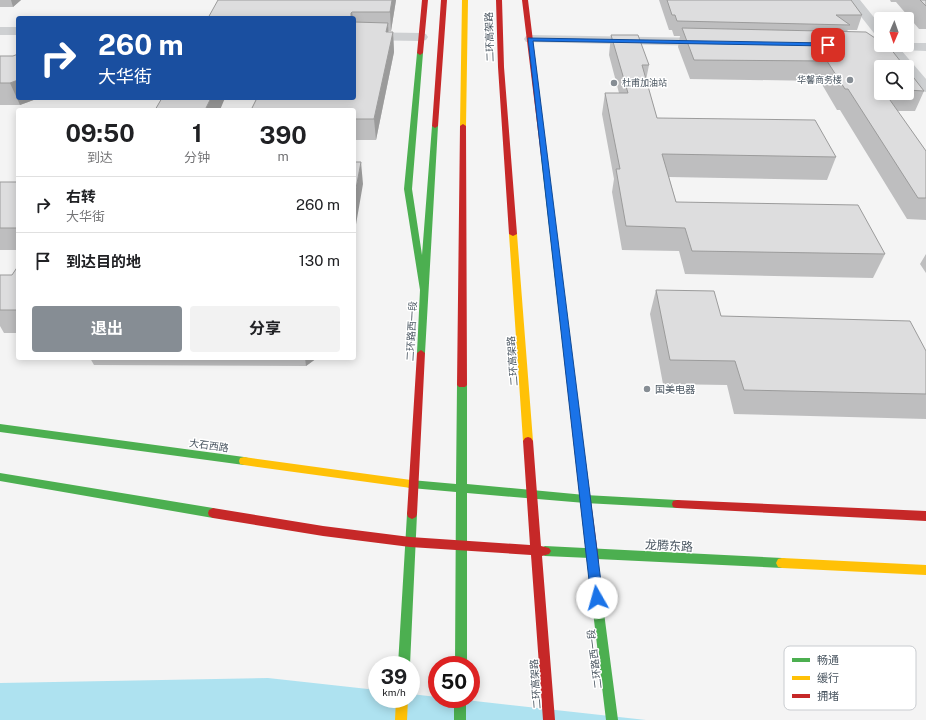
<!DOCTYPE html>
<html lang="zh">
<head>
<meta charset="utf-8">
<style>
  body { margin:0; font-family:"Public Sans","Noto Sans SC",sans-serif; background:#f2f2f2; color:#202124; height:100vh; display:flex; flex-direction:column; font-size:15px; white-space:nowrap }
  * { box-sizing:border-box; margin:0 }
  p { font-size:13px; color:#757577 }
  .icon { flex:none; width:22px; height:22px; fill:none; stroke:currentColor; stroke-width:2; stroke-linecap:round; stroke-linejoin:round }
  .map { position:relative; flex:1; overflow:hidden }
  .details { position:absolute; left:16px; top:108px; width:340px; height:252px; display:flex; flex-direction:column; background:#fff; border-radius:4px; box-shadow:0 2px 10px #0003 }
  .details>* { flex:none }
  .top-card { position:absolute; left:16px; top:16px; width:340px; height:84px; border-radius:4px; box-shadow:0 2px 10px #0003; background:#1a4fa0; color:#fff; overflow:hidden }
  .needle { width:26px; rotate:182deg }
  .fabs { position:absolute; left:874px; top:12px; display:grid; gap:8px }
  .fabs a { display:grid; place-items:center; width:40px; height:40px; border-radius:4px; background:#fff; box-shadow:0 2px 10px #0003; font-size:20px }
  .speed { position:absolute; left:368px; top:656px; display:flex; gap:8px; font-size:20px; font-weight:700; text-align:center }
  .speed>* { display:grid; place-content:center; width:52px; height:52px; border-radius:50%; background:#fff; box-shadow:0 2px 10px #0003; line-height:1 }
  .speed small { font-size:10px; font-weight:400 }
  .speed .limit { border:6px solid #d22; background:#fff; color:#111 }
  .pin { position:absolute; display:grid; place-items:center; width:34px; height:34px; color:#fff; margin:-17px; border-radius:8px; box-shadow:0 2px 6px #0006 }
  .me { position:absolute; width:44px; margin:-22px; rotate:353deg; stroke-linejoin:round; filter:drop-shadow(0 0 3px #0008) }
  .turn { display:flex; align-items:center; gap:14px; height:84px; padding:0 16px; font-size:18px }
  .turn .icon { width:52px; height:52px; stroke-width:2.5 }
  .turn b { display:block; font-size:28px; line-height:34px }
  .eta { display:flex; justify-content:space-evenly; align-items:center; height:68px; text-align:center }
  .eta b { font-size:24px; font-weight:700; line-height:28px }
  .button { display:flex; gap:8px; margin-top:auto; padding:8px 16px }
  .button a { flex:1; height:46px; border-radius:4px; background:#868d94; color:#fff; font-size:16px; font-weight:700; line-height:46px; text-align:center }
  .button a+a { background:#f2f2f2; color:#202124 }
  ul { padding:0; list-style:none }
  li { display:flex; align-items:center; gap:12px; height:56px; padding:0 16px; border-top:1px solid #e0e0e0 }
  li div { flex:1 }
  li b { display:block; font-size:15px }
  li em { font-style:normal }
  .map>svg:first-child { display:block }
  .water { fill:#aee2f0 }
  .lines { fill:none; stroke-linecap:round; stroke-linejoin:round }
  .street { fill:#ced0d2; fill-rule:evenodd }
  .fast { fill:#4caf50; fill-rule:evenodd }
  .slow { fill:#ffc107; fill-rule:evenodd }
  .jam { fill:#c62828; fill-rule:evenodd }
  .wall { fill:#bebebf }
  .shaded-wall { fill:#9b9b9b }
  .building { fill:#ddddde; stroke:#9b9b9b }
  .route { fill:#1a73e8; stroke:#114b97 }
  .poi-dot { fill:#868d94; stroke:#fff; stroke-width:1.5 }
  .labels { text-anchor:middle; stroke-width:3; stroke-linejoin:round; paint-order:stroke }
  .far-poi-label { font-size:9px; fill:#4a5661; stroke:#fff; text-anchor:end }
  .street-label { font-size:10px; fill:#4a5661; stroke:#fff }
  .poi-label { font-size:10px; fill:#4a5661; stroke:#fff; text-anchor:start }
  .near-street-label { font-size:12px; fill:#4a5661; stroke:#fff }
  .key { fill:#fff; stroke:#c9ccd0; stroke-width:1 }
  .key-label { font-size:11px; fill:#4a5661 }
</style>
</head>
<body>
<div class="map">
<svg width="926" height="720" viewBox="0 0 926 720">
  <rect width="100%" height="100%" fill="#f4f4f4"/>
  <path class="water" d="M268,678L377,690V699H411V694L437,697V699H457L646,720H0V683Z"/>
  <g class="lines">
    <path class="street" d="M848,0H860L881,26V38L877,37Z
      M0,27H18V35H0Z
      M354,32L422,33L426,34L428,37L426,40L422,41L354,40Z
      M530,35L707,38L712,39L713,42L712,45L707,46L526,42L524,39L526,36Z
      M858,41L881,42V45H907V43H926V51L901,50L926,79V92L921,91L907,74V67H901L887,50L853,48L852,45L853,42Z"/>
    <path class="fast" d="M420,51L423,53L412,189L422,255L432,126L435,124L438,126L425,353L421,356L417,353L420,290L404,189L417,53Z
      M544,154L547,156L572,357L568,360L564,357L541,156Z
      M462,382L465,383L467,385V484L585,495L677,500L681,501L682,504L681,507L677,508L585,503L467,493V665H455L456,492L411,488L407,487L406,484L407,481L411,480L456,484L457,385L459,383Z
      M0,424L244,457L248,458L249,461L248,464L244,465L0,432Z
      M0,473L213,508L217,510L218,513L217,516L213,518L0,481Z
      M412,509L416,511L417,514L410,665H398L407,514L408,511Z
      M545,546L782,558L786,559L788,563L786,567L782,568L597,559L618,720H606L587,562L590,558L545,556L541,554L539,551L541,548Z
      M454,699H466V720H454Z"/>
    <path class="slow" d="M462,0H468L466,126L463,128L460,126Z
      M510,232H513L517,234L533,441L531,444L528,445L525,444L523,441L509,234Z
      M244,457L411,480L415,481L416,484L415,487L411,488L244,465L240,464L239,461L240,458Z
      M782,558L926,565V575L782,568L778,567L776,563L778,559Z
      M396,699H408L407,720H395Z"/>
    <path class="jam" d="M422,0H428L423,53L420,55L417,53Z
      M441,0H447L438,126L435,128L432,126Z
      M496,0H502L504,67L517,234L513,236L509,234L498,67Z
      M522,0H528L547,156L544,158L541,156Z
      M463,124L466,126L467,385L465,387H459L457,385L460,126Z
      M421,350L425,353L417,514L416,517L412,519L408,517L407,514L417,353Z
      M568,354L572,357L599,562L597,566L593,567L589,566L587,562L564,357Z
      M528,437L531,438L533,441L541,546L549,548L551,551L549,554L542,556L555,720H543L531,555L410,547L323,536L213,518L209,516L208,513L209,510L213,508L323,526L410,537L530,545L523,441L525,438Z
      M677,500L926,511V521L677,508L673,507L672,504L673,501Z"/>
  </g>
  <path class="wall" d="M0,0H21L13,7H0Z
    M396,0L391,31H388V32H393L394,52L376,140H354V18H208Z
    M659,0H851L862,15L857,30H848L847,31L881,67V93H907V69L924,91L915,111H897L926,151V220L907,219L840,110H837L820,81L690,79L678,47L680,36H674L672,30H669Z
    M890,0H926V29H919L896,2H891Z
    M611,35L649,65L646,80L657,118L836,157L827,180L669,177L676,202L885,254L873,278L685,274L679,251L622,250L612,192L614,179L602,114L605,93H619L609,55Z
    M0,56L18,98H39L20,105H0Z
    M0,182H18V250H0Z
    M926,254V273L920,264Z
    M18,266V333H4L0,326V275H12Z
    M656,290L721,316L926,394V419L734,414L727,385L663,384L650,314Z
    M90,358H317L306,366L94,365Z"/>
  <path class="shaded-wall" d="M11,0H21L13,7Z
    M392,0H396L391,31L390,12Z
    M352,12L353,18H351V13Z
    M388,23L389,42L386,32Z
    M393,32L394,52L376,140L374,119Z
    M18,80V98H39L20,105L10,83Z
    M211,98H225L220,110H205Z
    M361,162L363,184L354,236V199Z
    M305,358H317L306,366Z"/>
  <path class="building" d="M218,0H392L390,12H352L351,13V18H208Z
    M667,0H851L862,15H836L850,25L677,21L675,15H672Z
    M920,0H926V6Z
    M354,22L388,23L386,32H393L374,119H354V110H251L257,98H354Z
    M682,28L866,32L881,42V45H885L890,48L905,67H881V93H885L926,151V198H918L848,89H845L827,61L694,60Z
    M611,35H638L649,65H642L657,118L815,120L836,157L662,154L676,202L858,205L885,254L692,251L685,228L626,226L616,169H620L605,93H628Z
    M18,54V80L10,83H0V56H13Z
    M907,69L924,91L907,90Z
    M162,98H211L205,110H155Z
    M354,162H361L354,199Z
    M0,182H18V228H0Z
    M18,266V310H0V275H12Z
    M656,290L714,291L721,316L910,321L926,351V394L744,390L735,361L670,360Z"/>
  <path class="route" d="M528,38L828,43L831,45L828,46L533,41L603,598L601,601L597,603L593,601L591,598Z"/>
  <g class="poi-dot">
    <circle cx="850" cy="80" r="4"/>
    <circle cx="614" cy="83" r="4"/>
    <circle cx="647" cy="389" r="4"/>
  </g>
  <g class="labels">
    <g class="far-poi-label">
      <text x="842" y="83">华馨商务楼</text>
      <text x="622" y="86" text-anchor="start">杜甫加油站</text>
    </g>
    <g class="street-label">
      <text transform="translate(489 37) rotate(-92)" y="4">二环高架路</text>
      <text transform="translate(411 331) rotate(-87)" y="4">二环路西一段</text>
      <text transform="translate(512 361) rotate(-94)" y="4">二环高架路</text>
      <text transform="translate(209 445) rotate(8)" y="4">大石西路</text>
      <text transform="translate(594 659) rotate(-97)" y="4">二环路西一段</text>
      <text transform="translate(535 684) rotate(-94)" y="4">二环高架路</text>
    </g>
    <g class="poi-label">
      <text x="655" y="393">国美电器</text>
    </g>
    <g class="near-street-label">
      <text transform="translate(669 546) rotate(3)" y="4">龙腾东路</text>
    </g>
  </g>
  <rect x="784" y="646" width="132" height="64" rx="6" class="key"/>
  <rect x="792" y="658" width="18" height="4" fill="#4caf50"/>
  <rect x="792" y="676" width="18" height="4" fill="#ffc107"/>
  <rect x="792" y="694" width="18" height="4" fill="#c62828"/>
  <g class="key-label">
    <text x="817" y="664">畅通</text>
    <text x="817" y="682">缓行</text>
    <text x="817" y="700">拥堵</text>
  </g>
</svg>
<div class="fabs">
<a><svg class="needle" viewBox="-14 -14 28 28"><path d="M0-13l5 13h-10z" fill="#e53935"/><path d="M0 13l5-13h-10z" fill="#757577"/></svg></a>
<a><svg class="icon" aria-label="search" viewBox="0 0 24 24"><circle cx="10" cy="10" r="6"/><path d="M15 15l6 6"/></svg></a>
</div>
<div class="speed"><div>39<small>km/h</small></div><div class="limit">50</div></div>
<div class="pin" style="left:828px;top:45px;background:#d93025"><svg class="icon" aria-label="arrive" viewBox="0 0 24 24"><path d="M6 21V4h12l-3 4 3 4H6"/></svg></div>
<svg class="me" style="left:597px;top:598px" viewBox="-20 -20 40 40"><circle r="19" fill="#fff"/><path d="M0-13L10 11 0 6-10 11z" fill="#1a73e8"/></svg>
<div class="top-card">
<div class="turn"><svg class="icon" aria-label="right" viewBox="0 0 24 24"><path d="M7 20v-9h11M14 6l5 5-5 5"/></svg><div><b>260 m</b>大华街</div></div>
</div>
<section class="details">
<div class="eta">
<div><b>09:50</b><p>到达</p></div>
<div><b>1</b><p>分钟</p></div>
<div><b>390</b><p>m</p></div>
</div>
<ul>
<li><svg class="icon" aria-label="right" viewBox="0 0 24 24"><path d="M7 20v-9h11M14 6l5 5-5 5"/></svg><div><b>右转</b><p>大华街</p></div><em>260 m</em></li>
<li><svg class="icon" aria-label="arrive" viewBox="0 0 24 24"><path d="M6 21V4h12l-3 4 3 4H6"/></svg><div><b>到达目的地</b></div><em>130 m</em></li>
</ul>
<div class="button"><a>退出</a><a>分享</a></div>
</section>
</div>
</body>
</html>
